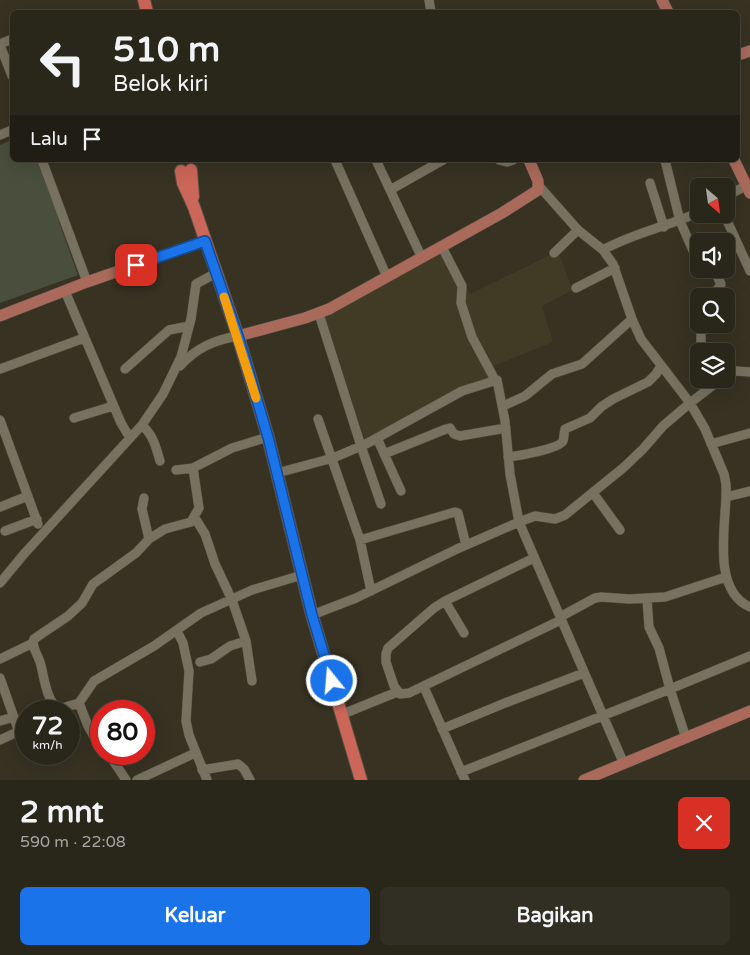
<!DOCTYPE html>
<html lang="id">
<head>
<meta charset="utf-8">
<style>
  body { margin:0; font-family:"Varela Round",sans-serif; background:#312e23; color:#f1f3f6; height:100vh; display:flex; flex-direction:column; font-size:19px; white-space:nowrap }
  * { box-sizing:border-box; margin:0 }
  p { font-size:16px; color:#a5a5a2 }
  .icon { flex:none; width:28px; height:28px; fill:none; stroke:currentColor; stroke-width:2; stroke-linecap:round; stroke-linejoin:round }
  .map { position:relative; height:780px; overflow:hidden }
  .panel { display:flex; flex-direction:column; background:#29261a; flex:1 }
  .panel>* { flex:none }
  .banner { position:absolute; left:10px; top:10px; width:730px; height:152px; border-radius:8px; box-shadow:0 5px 20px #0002,0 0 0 1px #454339; background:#29261a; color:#f1f3f6; overflow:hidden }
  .needle { width:32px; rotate:151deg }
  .controls { position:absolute; left:690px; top:178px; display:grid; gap:10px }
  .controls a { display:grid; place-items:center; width:45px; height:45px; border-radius:8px; background:#29261a; box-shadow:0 5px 20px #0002,0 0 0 1px #454339; font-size:25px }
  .speed { position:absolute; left:15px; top:700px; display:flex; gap:10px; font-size:25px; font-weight:700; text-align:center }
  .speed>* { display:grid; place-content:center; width:65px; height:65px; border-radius:50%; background:#29261a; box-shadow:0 5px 20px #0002,0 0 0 1px #454339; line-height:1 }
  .speed small { font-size:12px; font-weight:400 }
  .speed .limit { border:8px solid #d22; background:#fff; color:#111 }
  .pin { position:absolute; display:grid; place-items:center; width:42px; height:42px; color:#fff; margin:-21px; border-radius:10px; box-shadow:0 2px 8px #0006 }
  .me { position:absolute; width:55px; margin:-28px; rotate:343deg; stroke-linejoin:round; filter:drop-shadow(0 0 4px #0008) }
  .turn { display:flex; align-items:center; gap:18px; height:105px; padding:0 20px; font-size:22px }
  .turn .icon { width:65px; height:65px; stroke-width:2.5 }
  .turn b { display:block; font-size:35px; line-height:42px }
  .then { display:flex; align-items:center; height:48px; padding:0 20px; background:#0003; gap:10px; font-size:19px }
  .round { display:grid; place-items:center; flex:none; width:52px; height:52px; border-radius:8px; background:#312e23 }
  .overview { display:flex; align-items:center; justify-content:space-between; height:85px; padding:0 20px }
  h1 { font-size:30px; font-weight:700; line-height:38px }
  .cta { display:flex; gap:10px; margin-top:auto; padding:10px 20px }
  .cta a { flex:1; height:58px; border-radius:8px; background:#1a73e8; color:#fff; font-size:20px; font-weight:700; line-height:58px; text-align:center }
  .cta a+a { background:#312e23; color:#f1f3f6 }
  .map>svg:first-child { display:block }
  .built { fill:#413a24 }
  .green { fill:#494f3c }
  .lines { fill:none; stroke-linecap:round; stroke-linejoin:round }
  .minor-casing { stroke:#534f41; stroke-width:10 }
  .major-casing { stroke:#534f41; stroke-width:12 }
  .highway-casing { stroke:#534f41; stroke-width:14 }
  .minor { stroke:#77715f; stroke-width:9 }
  .major { stroke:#a96a5b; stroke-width:11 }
  .highway { stroke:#cb6658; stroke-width:12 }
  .route-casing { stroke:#114b97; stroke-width:12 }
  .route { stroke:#1a73e8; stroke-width:9 }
  .slow { stroke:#f59e0b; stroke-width:9 }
</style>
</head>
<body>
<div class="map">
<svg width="750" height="780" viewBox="0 0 750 780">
  <rect width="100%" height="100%" fill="#373222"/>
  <path class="built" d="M447,249L470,294L558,251L573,290L542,306L553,342L494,366L497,377L366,444L324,315Z"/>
  <path class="green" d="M12,140V160H38L47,186L65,219L59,222L78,275L0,303V145Z"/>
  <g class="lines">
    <g class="minor-casing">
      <path id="minor" d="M429,0L431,12
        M0,44L12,39
        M0,45L12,76
        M0,135L12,130
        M42,160L87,282
        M335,160L387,277
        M376,160L422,258
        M499,160L507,162L513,160
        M665,160L680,221L699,264
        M650,183L664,227
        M539,186L578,230L603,250L613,264L632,319L641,339L690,403L705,429L724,474L726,484C728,519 709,589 750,607
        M390,190L443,160
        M726,196L746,186
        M724,214L750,271
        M442,247L462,286L461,303L472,337L495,380
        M603,250C633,233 667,227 699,212
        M554,253L578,230
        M704,269L716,274L721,284L713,296
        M576,288L615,268
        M65,291L121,423L130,438
        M319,314L361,446L381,504
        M701,324V342L704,351
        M180,366C196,348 214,340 238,336
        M0,369L84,338
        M125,369L169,330L189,326
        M726,375L736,371L750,372
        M503,406L525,396L552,374L582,364L632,319
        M74,418L113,406
        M318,419L360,540L371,591
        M0,420L38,524
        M142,425C153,435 156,447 160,461
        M268,437L232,448L193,468L199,508L191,522L165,529L149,539L136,553L93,584L82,603L68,616L34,639C31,646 38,655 40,662C44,675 46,702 59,709L79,703L94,681L154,646L201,613L252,590L302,575
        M377,438L401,491
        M711,444L750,433
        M384,454L446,429L450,428L454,434L460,436L506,428
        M508,457C517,456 559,449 563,441C564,438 564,433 565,429L590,418L601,407L613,399L648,382L656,374L661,366
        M176,470L193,468
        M277,473L333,458L366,444L462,391L497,380L505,421L510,474L519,522L624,764
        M593,493L620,530
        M726,497L750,491
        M144,498L142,509L149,539
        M0,507L28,496
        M195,518L205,534L215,564L232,600L246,641L252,681
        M5,531L37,519
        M360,540L455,512L458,513L466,545
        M534,558L445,601L434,608L388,648L386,654V662L394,686L400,694L409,693L561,620
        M0,583L24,554L142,425L163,394L181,357L191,319L196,284L216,273
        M445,601L464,633
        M312,615L356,598L457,549L519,522L535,516L555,519L565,515L623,468L643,449L663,426L690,403L721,379
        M560,617L595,598L601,597L629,599L665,597L726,577
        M177,631L183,643L189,671L186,721L189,735L207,780
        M0,659L33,643
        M200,662L211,659L230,646L246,641
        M0,678L19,732
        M424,687L465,780
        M79,703L88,726L101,749
        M343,714L397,692
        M0,721L14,717
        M442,729L505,703L584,673
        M686,738L670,689L750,656
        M0,740L26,728
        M106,754L112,759L126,780
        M202,770L238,764L244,769L250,780
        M461,772L670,689L659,648L649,627L647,599
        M137,780L195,753"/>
    </g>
    <g class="major-casing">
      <path id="major" d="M662,0L668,12
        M738,55L750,51
        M734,160L750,193
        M0,316L87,282L205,241
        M238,336L305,318L329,309L502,213L538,190V181L529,160
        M584,780L750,711"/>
    </g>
    <g class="highway-casing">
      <path id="highway" d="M144,0L147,12
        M191,170L193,197
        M181,171L183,183L194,207L238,336L268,437L312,615L361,780"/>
    </g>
    <use href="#minor" class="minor"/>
    <use href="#major" class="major"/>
    <use href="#highway" class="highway"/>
  </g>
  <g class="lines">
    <g class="route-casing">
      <path id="route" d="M136,265L205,241L238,336L268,437L312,615L332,681"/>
    </g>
    <use href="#route" class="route"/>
    <path class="slow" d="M224,297L256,398"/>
  </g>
</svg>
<div class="controls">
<a><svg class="needle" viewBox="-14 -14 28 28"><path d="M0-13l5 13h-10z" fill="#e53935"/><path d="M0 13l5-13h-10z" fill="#a5a5a2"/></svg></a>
<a><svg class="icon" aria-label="sound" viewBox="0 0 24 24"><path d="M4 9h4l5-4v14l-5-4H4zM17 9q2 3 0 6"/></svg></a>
<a><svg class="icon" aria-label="search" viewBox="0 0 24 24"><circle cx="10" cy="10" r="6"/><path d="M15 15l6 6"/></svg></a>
<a><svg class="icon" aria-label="layers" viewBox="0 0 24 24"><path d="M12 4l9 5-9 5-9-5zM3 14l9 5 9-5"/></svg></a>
</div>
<div class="speed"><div>72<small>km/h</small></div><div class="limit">80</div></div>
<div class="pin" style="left:136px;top:265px;background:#d93025"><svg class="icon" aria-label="arrive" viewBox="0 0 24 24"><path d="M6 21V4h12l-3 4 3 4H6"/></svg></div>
<svg class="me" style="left:332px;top:681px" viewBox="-20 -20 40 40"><circle r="17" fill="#1a73e8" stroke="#fff" stroke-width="3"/><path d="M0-11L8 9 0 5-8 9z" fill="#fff"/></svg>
<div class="banner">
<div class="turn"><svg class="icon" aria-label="left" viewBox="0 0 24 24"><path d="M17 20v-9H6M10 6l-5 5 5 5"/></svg><div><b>510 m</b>Belok kiri</div></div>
<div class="then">Lalu<svg class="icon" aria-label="arrive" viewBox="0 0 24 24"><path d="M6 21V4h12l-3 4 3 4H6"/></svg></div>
</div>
</div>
<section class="panel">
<div class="overview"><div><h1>2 mnt</h1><p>590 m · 22:08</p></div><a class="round" style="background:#d93025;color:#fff"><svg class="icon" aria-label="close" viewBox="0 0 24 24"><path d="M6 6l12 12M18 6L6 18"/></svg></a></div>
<div class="cta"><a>Keluar</a><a>Bagikan</a></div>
</section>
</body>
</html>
